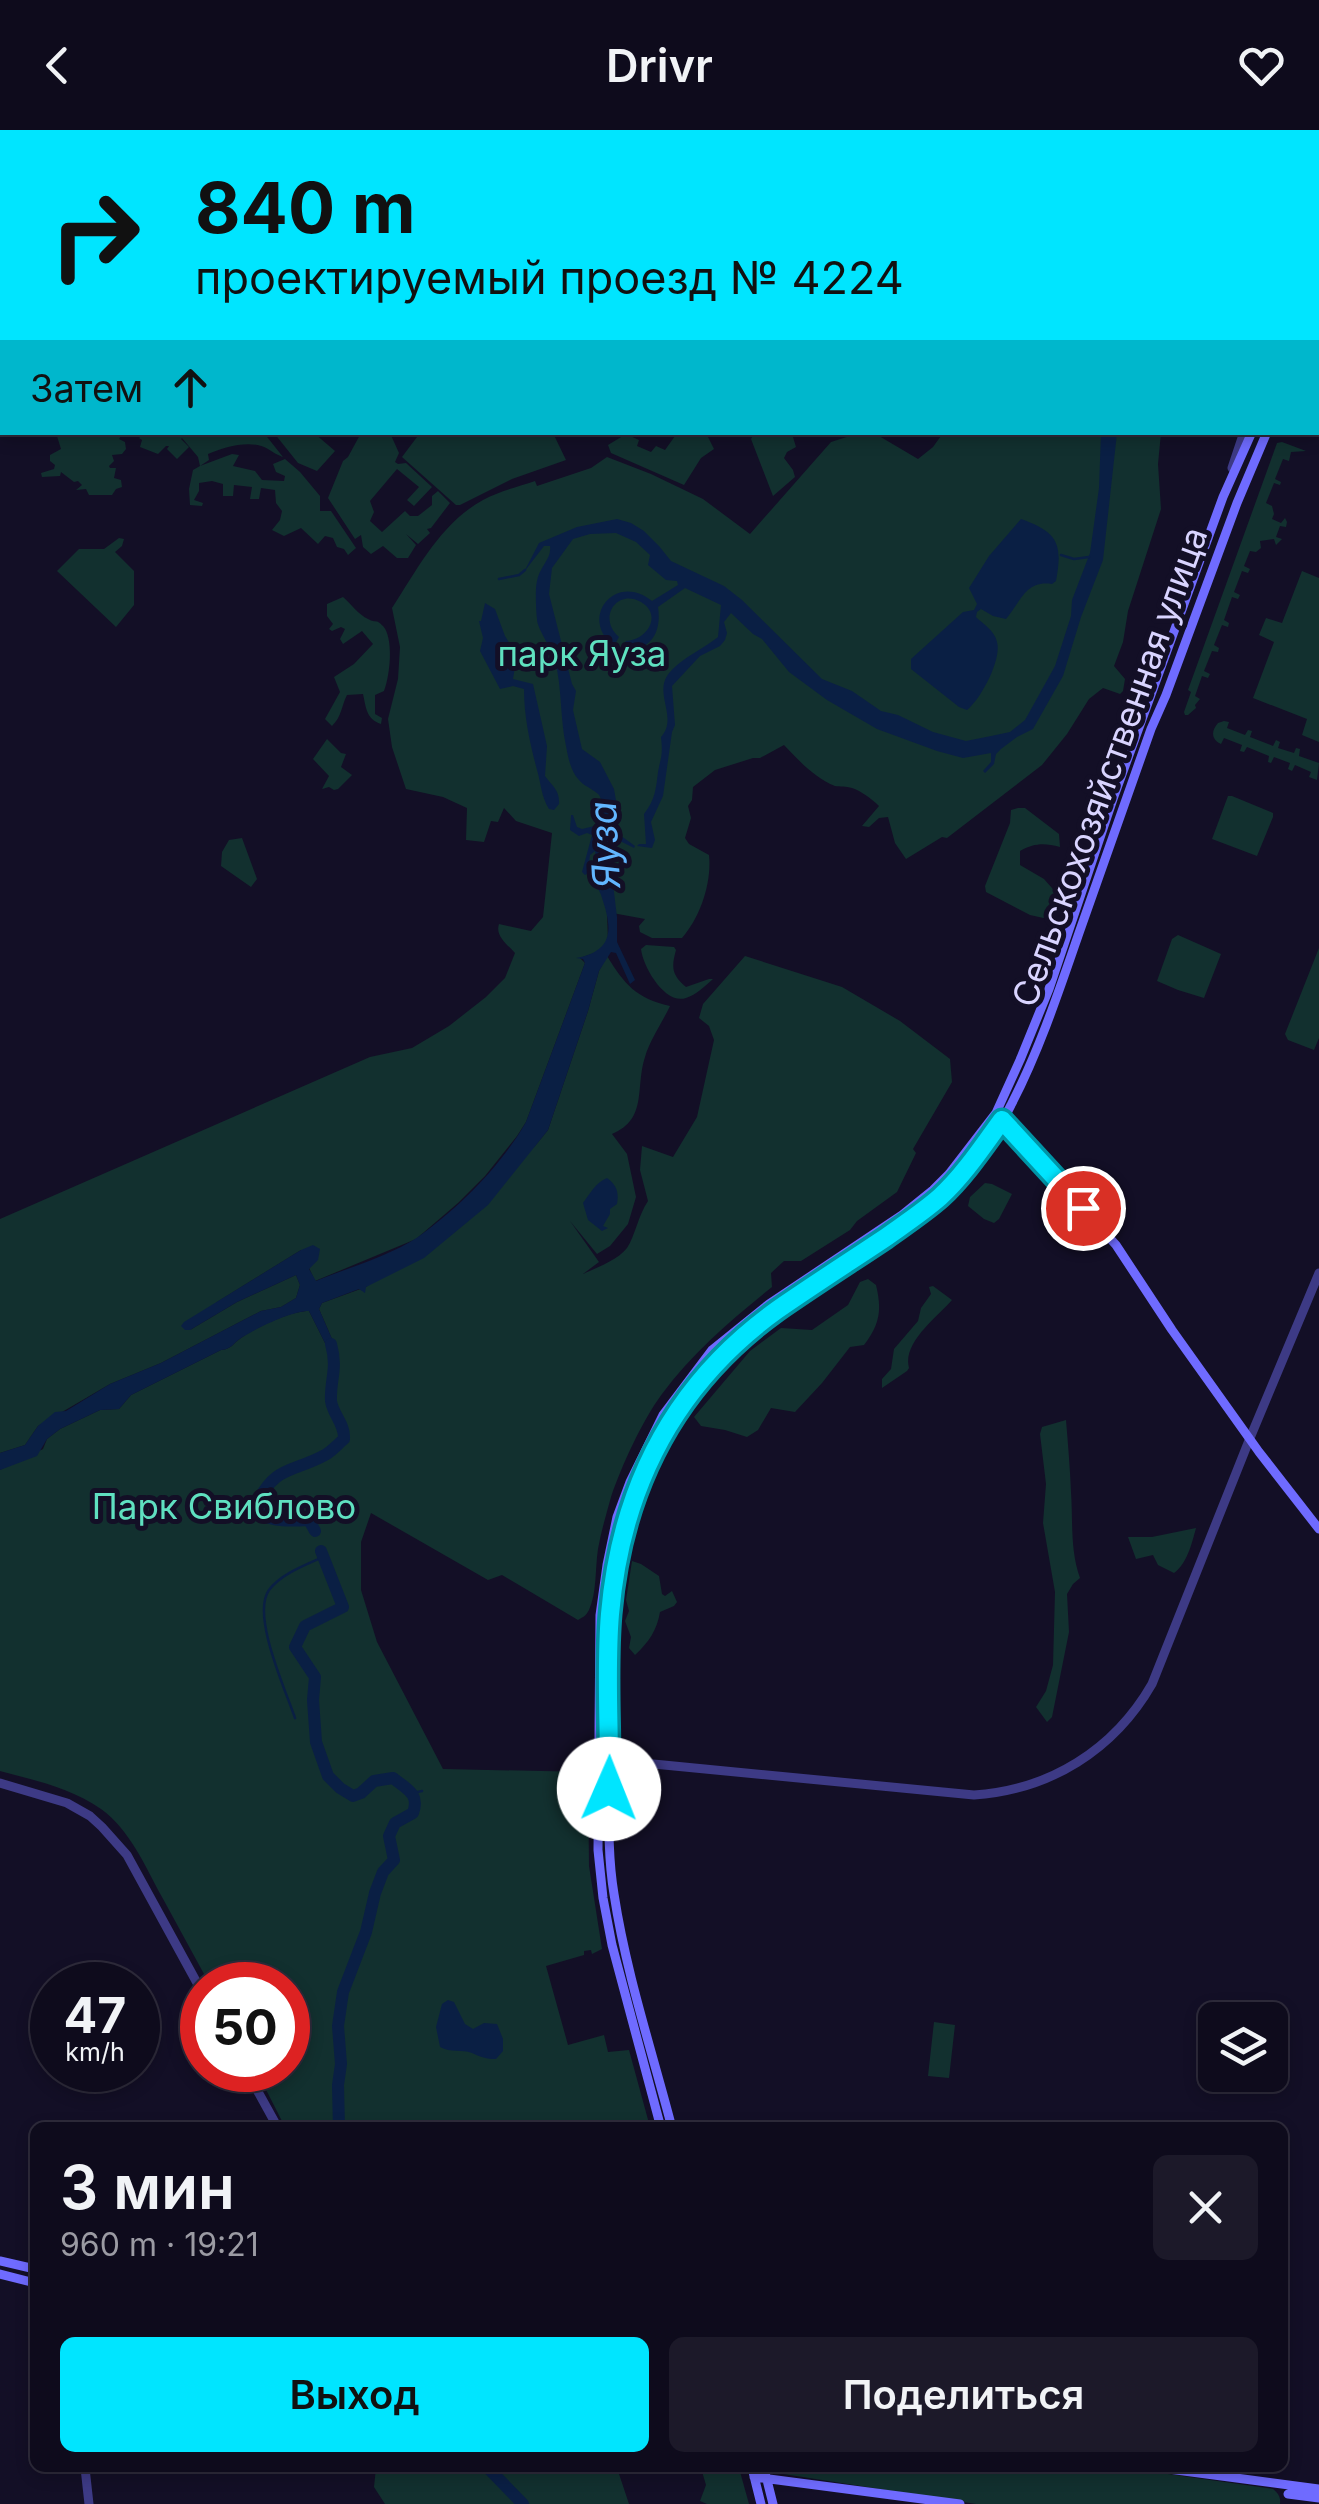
<!DOCTYPE html>
<html lang="ru">
<head>
<meta charset="utf-8">
<style>
  body { margin:0; font-family:Inter,sans-serif; background:#1c1929; color:#f1f3f6; height:100vh; display:flex; flex-direction:column; font-size:38px; white-space:nowrap }
  * { box-sizing:border-box; margin:0 }
  p { font-size:32px; color:#9b9ba3 }
  .icon { flex:none; width:55px; height:55px; fill:none; stroke:currentColor; stroke-width:2; stroke-linecap:round; stroke-linejoin:round }
  .map { position:relative; flex:1; overflow:hidden }
  .panel { position:absolute; left:30px; top:1992px; width:1258px; height:350px; display:flex; flex-direction:column; background:#0e0b1c; border-radius:15px; box-shadow:0 5px 15px #0003,0 0 0 2px #2e2b3b }
  .panel>* { flex:none }
  .banner { position:absolute; left:0px; top:0px; width:1320px; height:305px; box-shadow:0 5px 15px #0003,0 0 0 2px #2e2b3b; background:#00e5ff; color:#111; overflow:hidden }
  .fabs { position:absolute; left:1198px; top:1872px; display:grid; gap:20px }
  .fabs a { display:grid; place-items:center; width:90px; height:90px; border-radius:15px; background:#0e0b1c; box-shadow:0 5px 15px #0003,0 0 0 2px #2e2b3b; font-size:50px }
  .speed { position:absolute; left:30px; top:1832px; display:flex; gap:20px; font-size:50px; font-weight:700; text-align:center }
  .speed>* { display:grid; place-content:center; width:130px; height:130px; border-radius:50%; background:#0e0b1c; box-shadow:0 5px 15px #0003,0 0 0 2px #2e2b3b; line-height:1 }
  .speed small { font-size:25px; font-weight:400 }
  .speed .limit { border:15px solid #d22; background:#fff; color:#111 }
  .pin { position:absolute; display:grid; place-items:center; width:85px; height:85px; color:#fff; margin:-42px; border:5px solid #fff; border-radius:50%; box-shadow:0 2px 10px #0007 }
  .me { position:absolute; width:110px; margin:-55px; rotate:1deg; stroke-linejoin:round; filter:drop-shadow(0 0 8px #0008) }
  .turn { display:flex; align-items:center; gap:35px; height:210px; padding:0 30px; font-size:45px }
  .turn .icon { width:130px; height:130px; stroke-width:2.5 }
  .turn b { display:block; font-size:70px; line-height:85px }
  .then { display:flex; align-items:center; height:95px; padding:0 30px; background:#0003; gap:20px; font-size:38px }
  .round { display:grid; place-items:center; flex:none; width:105px; height:105px; border-radius:15px; background:#1c1929 }
  .overview { display:flex; align-items:center; justify-content:space-between; height:170px; padding:0 30px }
  h1 { font-size:60px; font-weight:600; line-height:75px }
  .action { display:flex; gap:20px; margin-top:auto; padding:20px 30px }
  .action a { flex:1; height:115px; border-radius:15px; background:#00e5ff; color:#111; font-size:40px; font-weight:600; line-height:115px; text-align:center }
  .action a+a { background:#1c1929; color:#f1f3f6 }
  header { display:flex; justify-content:space-between; align-items:center; height:130px; padding:0 30px; background:#0e0b1c; font-size:45px; font-weight:600 }
  .map>svg:first-child { display:block }
  .green { fill:#12302f }
  .water { fill:#0a1f44 }
  .lines { fill:none; stroke-linecap:round; stroke-linejoin:round }
  .stream { stroke:#0a1f44; stroke-width:2.5 }
  .river { stroke:#0a1f44; stroke-width:12 }
  .tertiary { stroke:#3d3a85; stroke-width:9 }
  .secondary { stroke:#6f6bff; stroke-width:9 }
  .route-casing { stroke:#0095a6; stroke-width:25 }
  .route { stroke:#00e5ff; stroke-width:18 }
  .labels { text-anchor:middle; stroke-width:10; stroke-linejoin:round; paint-order:stroke }
  .park-label { font-size:35px; fill:#5fe0c0; stroke:#130f26 }
  .street-label { font-size:35px; fill:#d9d4ff; stroke:#130f26 }
  .water-label { font-size:38px; font-style:italic; fill:#62b6ff; stroke:#130f26 }
</style>
</head>
<body>
<header><svg class="icon" aria-label="back" viewBox="0 0 24 24"><path d="M15 5l-7 7 7 7"/></svg>Drivr<svg class="icon" aria-label="heart" viewBox="0 0 24 24"><path d="M12 20l-8-8c-3-5 5-10 8-4 3-6 11-1 8 4z"/></svg></header>
<div class="map">
<svg width="1319" height="2374" viewBox="0 0 1319 2374">
  <rect width="100%" height="100%" fill="#130f26"/>
  <path class="green" d="M56,303H123L119,309L125,312L126,319L122,324L112,325L114,331L109,336L110,338H116L114,348L121,350L122,357L116,359L112,365H89L86,359L76,360L82,355L78,351L74,352L61,342L60,346L42,347L41,343L54,339L55,335L50,331V325L61,319Z
    M144,303H264L283,327C277,325 273,322 268,319C251,309 225,317 208,324L209,330L200,336L232,324L239,325L233,336L255,341L262,350L284,351L285,346L276,342L273,334L285,329L300,342L320,366V381H331L356,418L348,425L344,419L337,417L333,408L325,406L318,414L301,398L284,406L272,400L280,390L282,381L276,373L275,360L261,358L259,369H250L252,357L234,355L233,366H223V354L212,351L199,353V361L194,370L203,373L202,376L190,375L189,359L193,340L200,336L198,327L182,308L181,309L189,317L177,329L167,319L169,316H166L158,324L140,317L142,310L139,308Z
    M274,303H314L335,321L317,341L298,333Z
    M390,303L399,323L395,332L398,334L406,333L432,357L414,376L407,370L419,357L397,339L370,371L374,382L370,391L382,402L405,381L410,386H418L432,375V366L438,361L450,373L431,398L427,399L430,403L418,414L406,404L416,415L408,428H397L383,416L371,424L363,417L361,405L355,409L328,368L343,331L348,327L361,303Z
    M445,303H553L566,330L512,349L460,375H456L402,327L420,303H436L441,306Z
    M706,303L714,319L701,328L684,355L611,323L608,315L626,304L639,310L637,316L651,322L656,316L665,320L675,306H681L683,303Z
    M754,303H795L793,307L796,317L787,322L784,328L793,340L795,347L773,366L751,309Z
    M859,303H874L918,329L933,317L943,303H1161L1158,334L1161,379L1128,481L1123,512L1114,536L1125,549L1123,561L1120,564L1103,558L1089,569L1067,604L1042,635L947,708L942,707L906,729L895,713L888,687L879,688L869,697L862,696L879,676C872,669 861,661 852,658C846,656 840,657 835,656C815,648 799,631 784,615L760,628H753L715,640L693,657L692,670L688,676L691,688L685,708L689,714L709,725C712,753 700,788 682,808H652L640,802L639,796L645,789L607,782L608,811L597,822L580,828L585,833L526,992L517,1006L485,1046L458,1073L416,1109L315,1151L301,1120L217,1172L190,1200L237,1172L296,1145L300,1155L296,1168L281,1177L261,1181L161,1233L110,1254L38,1296L25,1315L0,1323V1089L370,927L412,918L449,896L486,867L505,848L515,823C507,814 495,806 499,794L531,801L543,787L552,703L516,691L504,678L498,692L491,691L484,712L466,710L467,678L443,667L406,659L392,617L388,589L398,549L400,517L392,478C418,438 441,393 483,370C499,361 518,357 535,351L537,356L591,338L607,327L651,344L703,369L750,404L831,312Z
    M1282,312L1306,321L1291,322L1289,331L1283,329L1275,349L1281,352L1280,355L1274,353L1266,373L1272,376L1274,384L1272,389L1281,393L1285,388L1287,392L1286,397L1280,396L1276,407L1282,409L1276,415L1274,409L1260,411L1261,418L1256,422L1250,421L1244,436L1250,439L1248,443L1242,441L1234,462L1240,465L1238,469L1232,467L1224,490L1229,493L1228,497L1222,495L1214,515L1219,518L1218,522L1212,521L1204,541L1210,544L1208,548L1202,546L1195,566L1200,569L1195,575L1196,578L1188,585H1185L1184,582L1191,562L1188,560L1277,313Z
    M119,408L124,409L122,416L115,422L134,441V475L116,497L57,441L79,419H104Z
    M1302,441L1319,448V612L1302,605L1307,589L1253,568L1274,512L1259,505L1266,488L1282,493Z
    M343,467C351,474 359,485 368,489C377,494 375,488 383,496C394,508 390,546 384,561L375,565V584L382,588L381,594C366,589 366,577 363,564L347,565C341,577 342,586 332,596L325,589L340,562L334,547L354,534L373,514L362,501L343,514L340,509L345,499L341,497L332,501L329,499L333,494L327,486V474Z
    M1224,591L1229,592L1227,598L1245,605L1248,600L1252,601L1250,607L1273,616L1276,610L1280,612L1278,618L1294,623L1296,618L1300,619L1299,626L1319,633L1317,650L1309,647L1311,642L1295,635L1292,641L1288,639L1290,633L1274,627L1271,633L1268,632L1269,626L1247,617L1244,622L1240,621L1242,615L1224,608L1221,614C1211,609 1211,601 1218,593Z
    M327,609L341,623L346,624L341,637L352,645L338,659L334,660L329,657L322,659L329,646L313,629Z
    M1228,666H1232L1273,683V687L1257,726L1212,709Z
    M1018,678H1025L1059,704L1060,717C1044,713 1035,713 1020,721V735L1044,749L1059,766L1048,789L1030,785L986,762L985,756L1010,693L1011,680Z
    M242,708L257,749L251,757L221,736L222,722L229,710Z
    M1178,805L1221,824L1204,868L1178,860L1157,851L1172,809Z
    M646,815L674,817L676,820C671,838 672,845 686,857L709,849H713C705,856 696,865 686,868C665,875 643,837 641,819Z
    M1319,818V908L1314,920L1288,910L1285,904Z
    M607,826C625,855 636,868 670,876C662,893 650,910 645,927C635,958 648,989 612,1004L627,1024L636,1067L628,1094L610,1116L597,1124L570,1091L599,1132L583,1144C596,1138 618,1130 627,1118C635,1106 638,1086 648,1071L640,1040L642,1016L673,1027L697,987L714,910L709,896L699,888L703,874L745,826L842,857L900,891L950,929L952,952L913,1019L916,1023L897,1062L857,1091L850,1100L801,1131H784L771,1143L772,1157C732,1189 692,1223 662,1264C642,1291 622,1335 611,1367C606,1385 601,1402 598,1419C595,1438 597,1463 589,1480C585,1487 584,1486 578,1490L502,1445L488,1450L371,1383L361,1412V1460L377,1512L443,1639L588,1642L589,1736L602,1819L592,1824L591,1820L584,1821V1825L546,1836L568,1915L604,1905L608,1922L629,1920L650,1997H285L256,1940H288V1855H210C194,1826 178,1796 162,1767C145,1736 130,1700 101,1679C71,1658 34,1650 0,1641V1340L43,1319L47,1309L60,1299L100,1280L119,1279L131,1265L221,1220C232,1219 232,1214 241,1208C257,1197 290,1181 309,1181L333,1229L332,1209L319,1179L322,1173L366,1157L535,1016L548,1000L588,881L599,841Z
    M985,1053L992,1054L1012,1064L999,1089L994,1093L984,1089L968,1076L970,1067Z
    M868,1149L876,1155C882,1180 880,1194 864,1215L850,1217L822,1253L795,1282L771,1278L758,1300L747,1307L725,1300L701,1296L694,1287L750,1221L781,1198L812,1200L848,1175L860,1152Z
    M933,1156L952,1170C937,1187 902,1213 909,1238L907,1241L882,1258V1249L891,1239L894,1219L918,1191L921,1178L931,1164L929,1157Z
    M1066,1290C1068,1314 1070,1338 1071,1362C1073,1391 1070,1420 1080,1448L1073,1454L1067,1464L1069,1502L1052,1587L1047,1592L1036,1577L1046,1561L1053,1535L1055,1462L1043,1393L1046,1354L1040,1304L1042,1297Z
    M1196,1398C1192,1413 1187,1434 1174,1443L1158,1435L1153,1425L1136,1429L1128,1407H1152Z
    M632,1431L641,1434L659,1446L662,1464L665,1466L672,1461L677,1472L674,1476L660,1482C657,1500 649,1512 635,1525L629,1518L631,1507L625,1491L629,1481L626,1470Z
    M934,1892L955,1895L949,1948L928,1946Z
    M376,2338H617L629,2374H385L374,2357Z
    M701,2338H739L749,2374H707L700,2371L706,2355Z
    M770,2338H1126L1273,2359C1278,2363 1281,2367 1280,2374H976L777,2343Z"/>
  <path class="water" d="M1101,303H1117L1103,430L1081,487L1063,546L1033,599L1017,607L1001,619L996,624L994,634L985,643L983,641L991,632V623L963,628L937,621L877,599L827,570L789,542L762,509L753,504L731,483L724,492L727,503L725,510L720,516L700,526L672,556L675,595L672,602L663,666L651,692L655,710L652,718L637,716L639,714H646L644,684C655,670 656,659 658,642C661,626 663,626 661,607C678,588 655,565 667,546C678,530 703,519 718,507L721,475L685,458L658,477C662,503 650,522 622,520L626,511C647,510 663,485 641,472C617,458 597,488 619,507L614,516C578,489 615,441 652,471L678,455L677,451L666,450L648,435L650,425L636,412L616,403L590,404L573,409L552,438L549,464L572,554L576,561L573,580L582,619L600,632L614,659L617,676V703L635,716L634,718L616,709L609,721L617,787V812L635,850L630,854L616,823L611,822L599,841L588,881L548,1000L488,1075L424,1128L366,1157L365,1163L359,1159L322,1173L319,1179L332,1209L335,1233L309,1181C291,1181 257,1198 241,1208C232,1214 232,1219 221,1220L131,1265L119,1279L100,1280L60,1299L47,1309L37,1326L0,1340V1323L25,1315L38,1296L55,1282L66,1281L110,1254L161,1233L261,1181L281,1177L296,1168L300,1155L296,1145L237,1172L190,1200H185L181,1196L184,1192L301,1120L313,1115L320,1119L318,1130L309,1139L316,1151C347,1138 390,1126 418,1107C459,1078 501,1036 526,992L585,833L583,829L576,828C613,821 613,800 602,768C601,763 597,758 596,753C595,743 597,731 595,721L590,725L588,743L585,745L582,742L592,705L587,703L579,706L570,700L571,685H573L577,697L582,699L599,695C600,687 604,672 599,665C598,663 588,657 586,656C572,647 569,632 566,616C560,589 562,556 555,531C552,518 537,499 537,489C536,481 535,458 537,451C539,437 552,429 550,416H544L524,442L539,413L577,397L617,389L631,393L644,401L659,416L671,431L724,456L742,470L822,549L852,561L881,581L898,585L933,602L966,611L991,606L1010,602L1025,590L1055,536L1071,486L1072,470L1090,423L1099,358Z
    M1021,389C1058,402 1063,414 1056,451L1052,454C1025,450 1021,472 1006,489L993,486L981,479L977,482L976,487C983,494 995,501 997,512C1002,529 981,569 967,580L959,577L911,539V529L963,482L974,480L977,474L969,458L989,426Z
    M485,473L495,479L505,506L517,525L513,549L533,554L547,616L545,646C552,656 560,660 559,674L554,680L549,679C541,666 541,653 537,640C530,613 524,587 524,559L513,556L500,559L480,521L483,508L479,491H481Z
    M607,1048C617,1055 619,1063 617,1074L610,1079V1084L603,1096L608,1098L602,1101L588,1090L583,1073C589,1065 596,1052 607,1048Z
    M448,1870L454,1872L465,1894L473,1899L484,1893L497,1894L503,1909V1921L496,1929C486,1929 481,1927 472,1923C461,1919 451,1923 440,1917L436,1897L442,1874Z"/>
  <g class="lines">
    <path class="stream" d="M1061,425L1074,429L1089,427
      M499,449L519,445L525,440
      M309,1390L313,1387L327,1384
      M295,1588C286,1561 251,1485 269,1460C281,1444 305,1435 323,1427
      M413,1663L422,1661"/>
    <path class="river" d="M315,1401L309,1390C291,1391 275,1392 259,1384L256,1375C275,1335 292,1343 325,1325C332,1321 338,1314 344,1309C345,1294 333,1285 331,1271C330,1249 338,1239 331,1214
      M321,1421L343,1477L305,1496L295,1517L315,1547L313,1570L316,1612L328,1646L340,1658L353,1666L361,1663L374,1651L393,1648C407,1659 420,1664 413,1683L395,1693L389,1706L394,1730L383,1742L375,1763L366,1802L343,1862L338,1896L341,1934L338,1955L339,1998
      M488,2338L523,2374"/>
    <path class="tertiary" d="M1318,138L1319,135
      M1232,338L1244,302
      M598,1634L633,1632L974,1665C1050,1660 1114,1620 1152,1554L1250,1308L1319,1143
      M0,1653L67,1673L90,1686L102,1697L127,1725L202,1862
      M246,1940L278,1998
      M85,2338L89,2374"/>
    <path class="secondary" d="M1318,157L1319,153
      M1318,186L1319,182
      M1000,987L1116,1115L1172,1200L1259,1322L1319,1399
      M661,1998L612,1815L603,1768L598,1720L600,1485L607,1435L617,1387L630,1352L663,1285L712,1220L769,1174L902,1085L933,1060L949,1044L996,983L1020,930L1049,859L1113,669L1223,367L1252,302
      M672,1998C652,1921 626,1843 614,1764C606,1716 610,1668 609,1620C609,1575 607,1529 610,1484C618,1389 653,1292 723,1225C800,1150 909,1113 974,1027C987,1011 1002,994 1011,975C1039,921 1059,861 1079,803C1103,735 1127,667 1151,599L1166,565L1237,373L1267,302
      M0,2131L35,2139
      M0,2144L35,2153
      M752,2338L761,2374
      M764,2338L773,2374
      M1161,2338L1319,2359
      M754,2347L960,2374
      M1288,2364L1319,2368"/>
  </g>
  <g class="lines">
    <g class="route-casing">
      <path id="route" d="M609,1659C610,1601 605,1542 610,1484C621,1358 674,1254 777,1180C813,1155 849,1132 885,1108C903,1095 923,1082 940,1067C964,1045 983,1016 1002,990L1083,1078"/>
    </g>
    <use href="#route" class="route"/>
  </g>
  <g class="labels">
    <g class="park-label">
      <text x="582" y="536">парк Яуза</text>
      <text x="224" y="1389">Парк Свиблово</text>
    </g>
    <g class="street-label">
      <text transform="translate(1110 637) rotate(-70)" y="12">Сельскохозяйственная улица</text>
    </g>
    <g class="water-label">
      <text transform="translate(605 715) rotate(-93)" y="13">Яуза</text>
    </g>
  </g>
</svg>
<div class="fabs">
<a><svg class="icon" aria-label="layers" viewBox="0 0 24 24"><path d="M12 4l9 5-9 5-9-5zM3 14l9 5 9-5"/></svg></a>
</div>
<div class="speed"><div>47<small>km/h</small></div><div class="limit">50</div></div>
<div class="pin" style="left:1083px;top:1078px;background:#d93025"><svg class="icon" aria-label="arrive" viewBox="0 0 24 24"><path d="M6 21V4h12l-3 4 3 4H6"/></svg></div>
<svg class="me" style="left:609px;top:1659px" viewBox="-20 -20 40 40"><circle r="19" fill="#fff"/><path d="M0-13L10 11 0 6-10 11z" fill="#00e5ff"/></svg>
<div class="banner">
<div class="turn"><svg class="icon" aria-label="right" viewBox="0 0 24 24"><path d="M7 20v-9h11M14 6l5 5-5 5"/></svg><div><b>840 m</b>проектируемый проезд № 4224</div></div>
<div class="then">Затем<svg class="icon" aria-label="ahead" viewBox="0 0 24 24"><path d="M12 20V5M6 11l6-6 6 6"/></svg></div>
</div>
<section class="panel">
<div class="overview"><div><h1>3 мин</h1><p>960 m · 19:21</p></div><a class="round"><svg class="icon" aria-label="close" viewBox="0 0 24 24"><path d="M6 6l12 12M18 6L6 18"/></svg></a></div>
<div class="action"><a>Выход</a><a>Поделиться</a></div>
</section>
</div>
</body>
</html>
